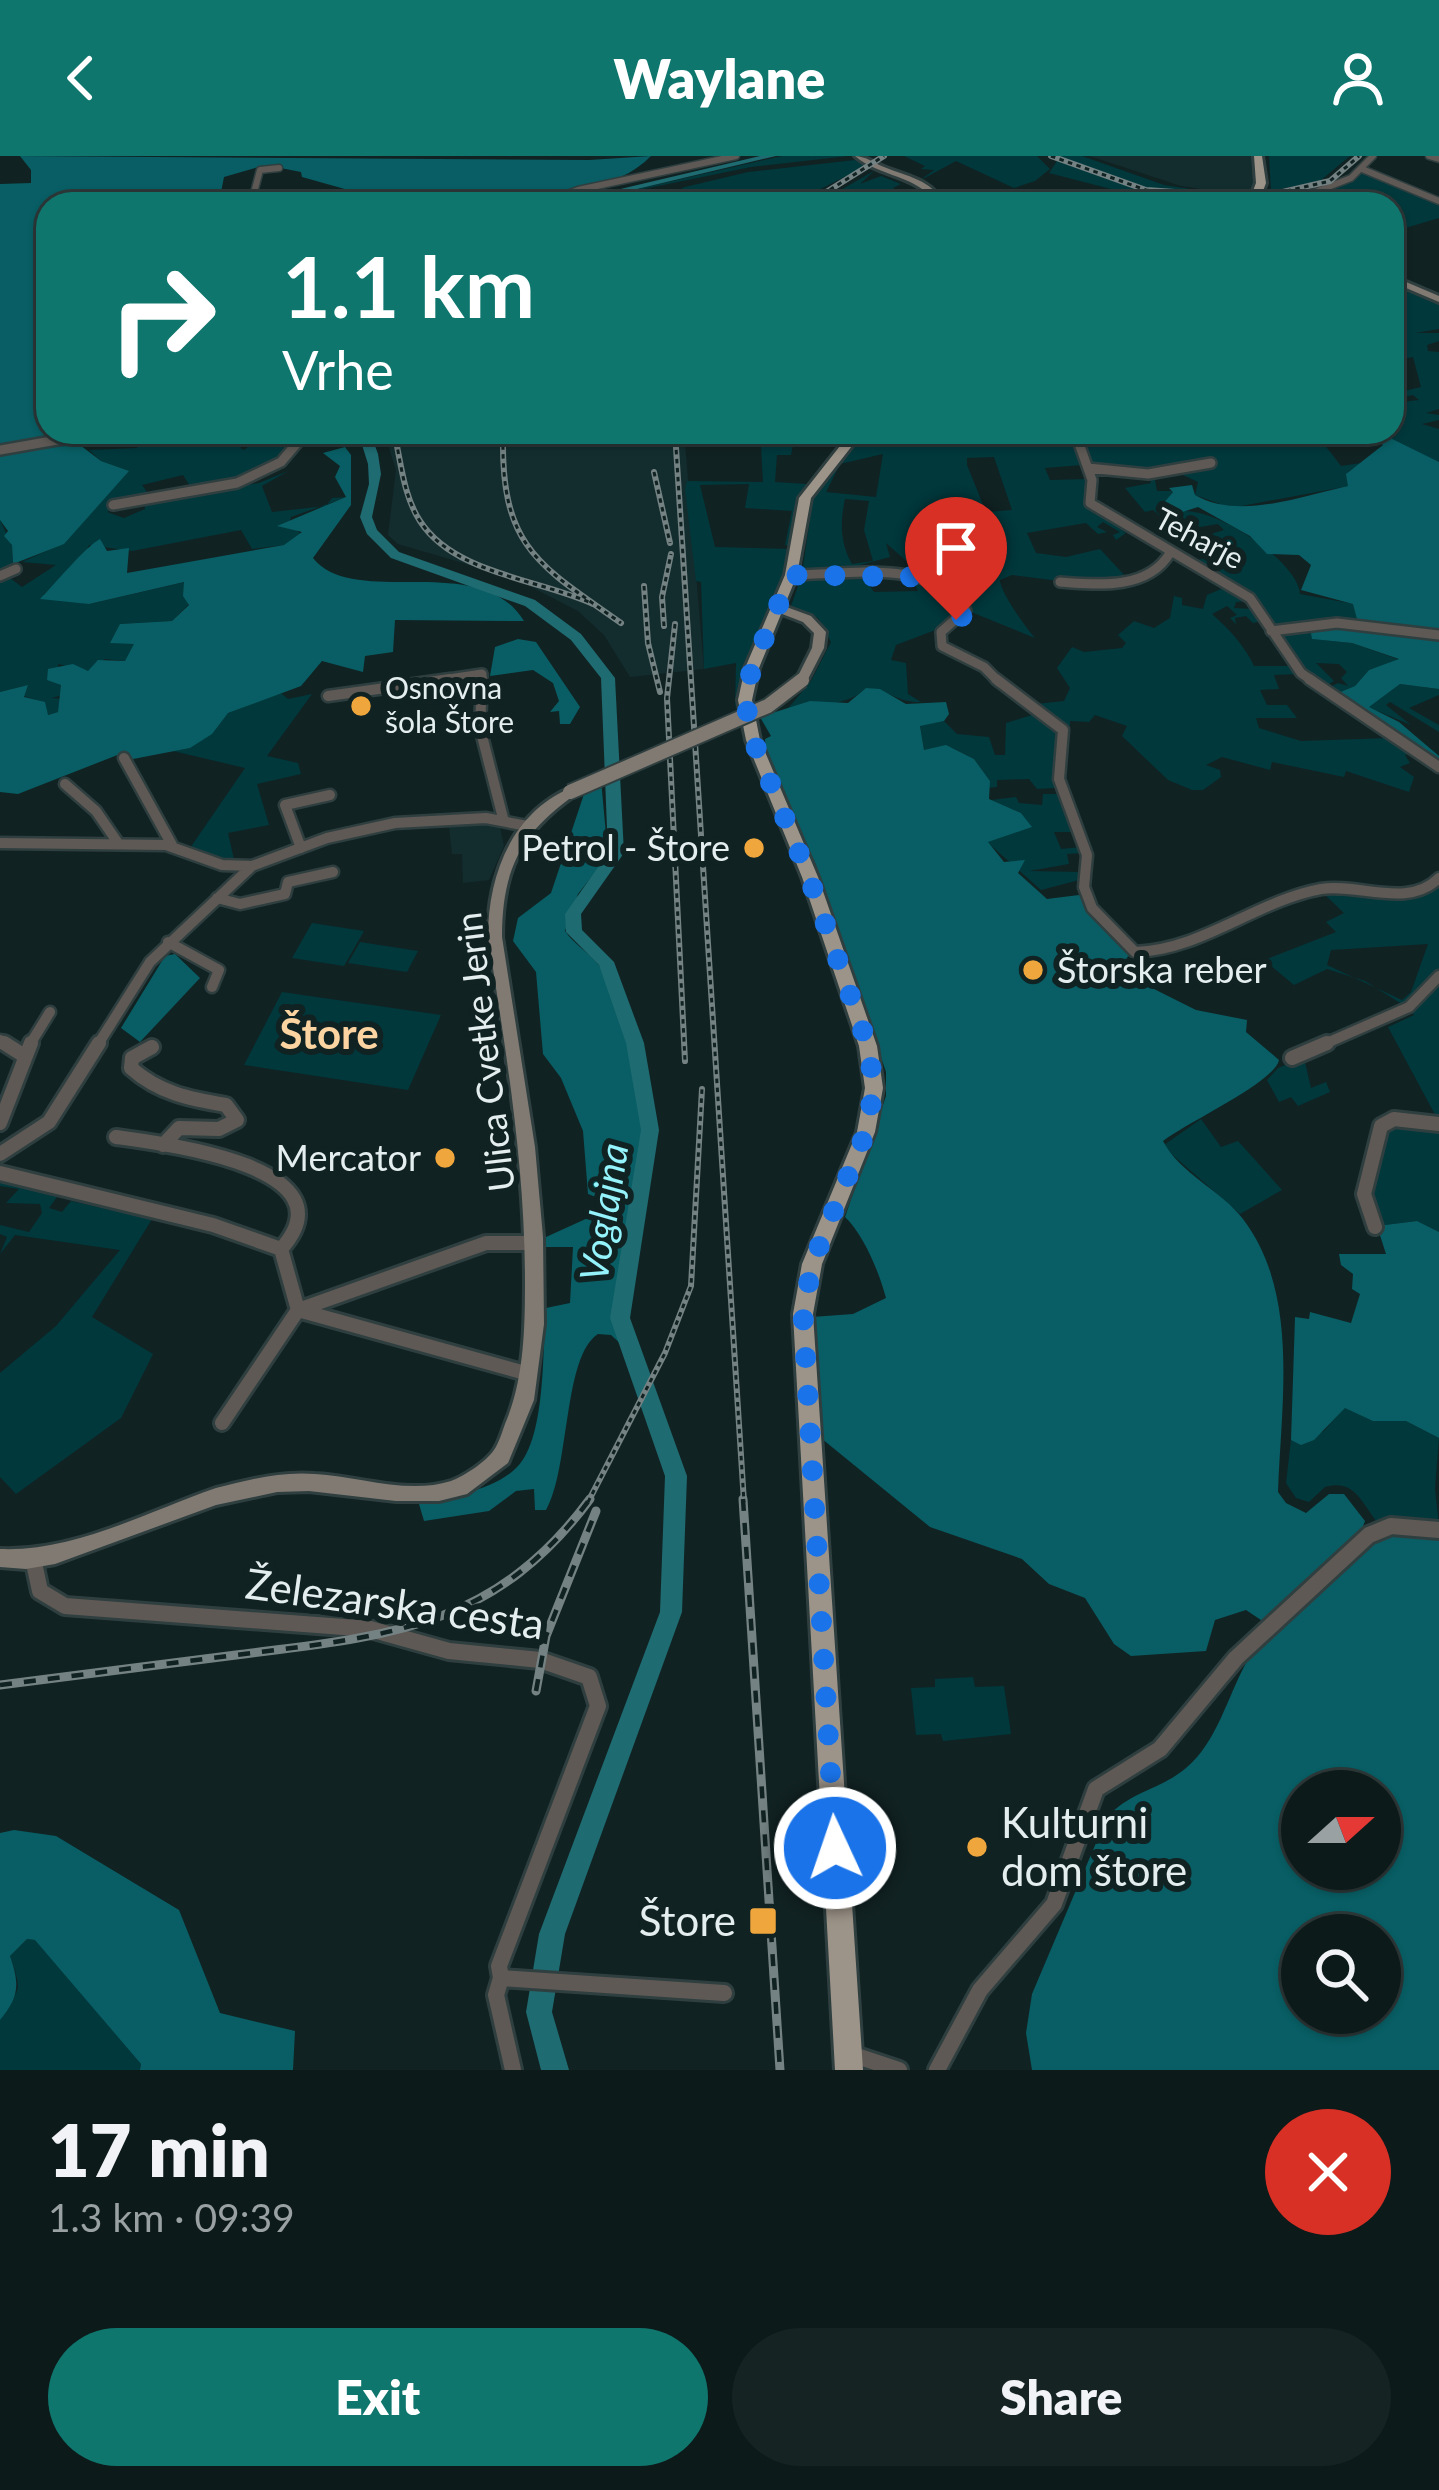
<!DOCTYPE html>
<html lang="en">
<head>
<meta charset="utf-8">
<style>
  body { margin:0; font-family:Lato,sans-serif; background:#162323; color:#f1f3f6; height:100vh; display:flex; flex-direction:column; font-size:45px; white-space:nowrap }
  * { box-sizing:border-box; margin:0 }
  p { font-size:39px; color:#9aa1a2 }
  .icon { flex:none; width:66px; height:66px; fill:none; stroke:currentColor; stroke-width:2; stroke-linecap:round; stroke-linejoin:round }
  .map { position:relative; height:1914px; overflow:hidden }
  .side { display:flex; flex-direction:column; background:#0d1a1a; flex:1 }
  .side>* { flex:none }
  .hud { position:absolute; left:36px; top:36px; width:1368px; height:252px; border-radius:36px; box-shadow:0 3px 9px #0004,0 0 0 3px #2d3839; background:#0f766e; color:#fff; overflow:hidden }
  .needle { width:78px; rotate:69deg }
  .fabs { position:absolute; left:1281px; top:1614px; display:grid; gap:24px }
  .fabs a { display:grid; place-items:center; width:120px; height:120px; border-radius:50%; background:#0d1a1a; box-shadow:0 3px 9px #0004,0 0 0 3px #2d3839; font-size:60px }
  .pin { position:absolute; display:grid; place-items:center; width:102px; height:102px; color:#fff; margin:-123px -51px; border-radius:50% 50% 50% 0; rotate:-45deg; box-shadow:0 0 12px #0007 }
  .pin .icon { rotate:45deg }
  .me { position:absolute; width:132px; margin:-66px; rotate:357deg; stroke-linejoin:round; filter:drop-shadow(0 0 9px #0008) }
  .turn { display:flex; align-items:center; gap:42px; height:252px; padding:0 48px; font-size:54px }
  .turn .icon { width:156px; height:156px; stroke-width:2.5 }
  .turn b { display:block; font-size:84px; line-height:102px }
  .round { display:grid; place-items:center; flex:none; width:126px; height:126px; border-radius:63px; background:#162323 }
  .overview { display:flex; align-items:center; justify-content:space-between; height:204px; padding:0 48px }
  h1 { font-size:72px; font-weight:800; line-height:90px }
  .primary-button { display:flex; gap:24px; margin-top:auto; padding:24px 48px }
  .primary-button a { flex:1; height:138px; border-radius:72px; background:#0f766e; color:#fff; font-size:48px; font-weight:800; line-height:138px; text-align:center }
  .primary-button a+a { background:#162323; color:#f1f3f6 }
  header { display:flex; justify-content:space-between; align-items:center; height:156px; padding:0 48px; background:#0f766e; color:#fff; font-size:54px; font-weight:800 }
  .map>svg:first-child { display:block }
  .built { fill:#132d2f }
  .green { fill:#01383c; fill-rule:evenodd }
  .forest { fill:#085e64; fill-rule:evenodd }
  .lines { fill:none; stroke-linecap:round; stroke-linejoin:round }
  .river { fill:#1e6b71; fill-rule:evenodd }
  .street-far4-casing { stroke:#2f3f40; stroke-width:9 }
  .street-far3-casing { stroke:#2f3f40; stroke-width:14 }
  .street-far2-casing { stroke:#2f3f40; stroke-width:15 }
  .street-far1-casing { stroke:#2f3f40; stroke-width:20 }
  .street-casing { stroke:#2f3f40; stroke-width:22 }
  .secondary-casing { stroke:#2f3f40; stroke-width:6 }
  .primary-casing { stroke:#2f3f40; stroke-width:6 }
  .street-far4 { stroke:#5e5954; stroke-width:6 }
  .street-far3 { stroke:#5e5954; stroke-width:9 }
  .street-far2 { stroke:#5e5954; stroke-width:10 }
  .street-far1 { stroke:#5e5954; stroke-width:14 }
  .street { stroke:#5e5954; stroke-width:16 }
  .secondary { fill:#817a72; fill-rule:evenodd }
  .primary { fill:#9d9489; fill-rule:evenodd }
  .rail-far1-casing { stroke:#748283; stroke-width:6 }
  .rail-casing { stroke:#748283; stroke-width:9 }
  .rail-far1 { stroke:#112223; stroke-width:3; stroke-dasharray:4.5; stroke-linecap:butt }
  .rail { stroke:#112223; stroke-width:4.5; stroke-dasharray:12; stroke-linecap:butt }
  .secondary-bridge-casing { stroke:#2f3f40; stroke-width:18; stroke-linecap:butt }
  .secondary-bridge { stroke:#817a72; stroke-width:14 }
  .route { stroke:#1a73e8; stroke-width:21; stroke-dasharray:0 37.8 }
  .poi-dot { fill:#efa73d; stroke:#112223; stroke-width:4.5 }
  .labels { text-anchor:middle; stroke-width:12; stroke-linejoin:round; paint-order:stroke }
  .far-street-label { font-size:30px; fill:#e4eeef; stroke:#112223 }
  .far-poi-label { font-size:30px; fill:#e4eeef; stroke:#112223; text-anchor:start }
  .poi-label { font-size:36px; fill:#e4eeef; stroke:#112223; text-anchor:end }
  .street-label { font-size:36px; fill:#e4eeef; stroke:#112223 }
  .water-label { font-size:39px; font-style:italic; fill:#94f3fb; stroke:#112223 }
  .quarter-label { font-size:42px; font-weight:bold; fill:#fcd4a1; stroke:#112223 }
  .near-street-label { font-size:42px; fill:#e4eeef; stroke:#112223 }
  .near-poi-label { font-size:42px; fill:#e4eeef; stroke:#112223; text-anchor:start }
</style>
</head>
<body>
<header><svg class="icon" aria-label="back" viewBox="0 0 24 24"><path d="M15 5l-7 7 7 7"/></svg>Waylane<svg class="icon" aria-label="person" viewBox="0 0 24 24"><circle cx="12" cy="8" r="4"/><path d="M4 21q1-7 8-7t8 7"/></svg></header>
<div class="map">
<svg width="1439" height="1914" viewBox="0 0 1439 1914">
  <rect width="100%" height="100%" fill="#112223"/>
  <path class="built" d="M1090,0H1252L1255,28L1246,40L1181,30Z
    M384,276H684L704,513L630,521L604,479L578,455L514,422L398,388L388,379L396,314Z
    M499,666L504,690L489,724L463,727L462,698H452L449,671Z"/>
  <path class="green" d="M782,0H848L751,11L580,46Z
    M904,0H1037L1050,13L1035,25L1014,32L956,5L919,25L934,14L921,13L925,10Z
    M1053,0H1082L1164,29L1251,42L1247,48H1142L1147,45L1138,40L1049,17L1057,5L1128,30Z
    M1269,0H1350L1320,25L1271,35Z
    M855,4L866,10L791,48H717L681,32L748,16Z
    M874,15L860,28L881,20L901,28L893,32L904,41L936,48H816Z
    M1362,15L1439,47V62L1392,76V48H1311L1304,40Z
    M1392,127L1439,146V173L1415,177H1439V185L1427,189L1428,195L1439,196V253L1426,257L1439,259V264L1422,268L1439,273V306L1369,276H1392V247L1419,244L1413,239L1392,244V238L1421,231L1413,201L1392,205Z
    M179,276H258L240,292L244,294L262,279L268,286L296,284C278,321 229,326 192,333L183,319L142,329L147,336L107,356L124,362L145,353L144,345L259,327L288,315L262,330L272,356L326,350L332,342L347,341L291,361L289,368L302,379L284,389L252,393L241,374L132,395L89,389L83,402L43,439L89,448L185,426L189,448L172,465L120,468L135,488L126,505L105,503L88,515L58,508L62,539L52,542L63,543L58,556L47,559L45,547L24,540L28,529L0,536V364L12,389L13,414L6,419L22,431L56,409L22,406L64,387L128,315L101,305L89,294L137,292L142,280Z
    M865,276L944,280L950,291L983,290L980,279L984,276H1070L1083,309L1045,312L1050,324L1089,323V350L1126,377L1116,384L1113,379L1120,376L1103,366L1097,371L1107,376L1098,378L1086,367L1027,377L1036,397L1066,401L1100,393L1127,422L1067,426L1012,419L1000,424C1000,436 1026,472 1035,482L971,456L945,427L922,419L886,387L890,401L860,409L865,421L802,417L814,336ZM883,298L876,341L826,336L840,308ZM994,301L1012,354L986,356L967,309V302ZM845,343L869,345L864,374L873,405L852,408C840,387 840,366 845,343Z
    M1299,276L1324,288L1341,310L1361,307L1348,316L1349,330L1231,352L1195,339L1198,326L1183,319L1199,313L1091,310L1079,278Z
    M684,286L834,289H793L791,299H777L775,326L807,328L790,390L785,389L792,355L745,352L749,328L700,329L715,391L790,393L783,422L744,507L735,553L736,507L704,513L701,426L696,425L685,333L687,325L763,326L761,290Z
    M1149,319H1154L1157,335H1173L1168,343L1176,356C1211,346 1299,406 1300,438L1354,448L1358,467L1274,472L1257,446L1195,405L1222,397L1204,380L1224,374L1218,368L1176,375L1153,354L1145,356L1125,332L1151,327Z
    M911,421L931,423L964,453L938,473L896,489L891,504L906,507L908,538L921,546C899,547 888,534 866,532C844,553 814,546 785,556L811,525L831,486L818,462L791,450L800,424L865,423L874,436L918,435Z
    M1226,431L1250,445L1236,446L1234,452L1254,453L1262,465L1253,467L1246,460L1235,462L1236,468L1230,462L1237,459L1227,450L1212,458C1228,472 1245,490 1254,510H1291L1300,518L1274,519L1279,533L1260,534L1267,549H1287L1297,562H1256L1259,572L1301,585L1389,582L1413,597L1405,599L1410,607L1400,611L1414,621L1409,636L1346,615L1344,621L1272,606L1270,614L1222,601L1206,609L1220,614L1221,621L1203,634H1192L1168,624L1122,580L1127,570L1095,559L1089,566L1070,565V570L1026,549L1064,545L1070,532L1057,512L1072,491L1084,496L1122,492L1126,487L1118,479L1134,465L1154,472L1170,462L1174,440L1182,442V449L1203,453L1207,439Z
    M1310,471L1313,483L1352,487L1400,504L1369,514L1355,530L1333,539L1326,533L1338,527L1348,530L1341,522L1347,516L1339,508L1316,507L1334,525L1324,531L1301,515L1279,476Z
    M1400,528L1439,533V539L1409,552L1439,569V576L1390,546L1386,549L1411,569L1368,551Z
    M281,537L288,543L312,538L267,600L298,607L301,618L257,628L269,669L228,677L235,708L188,695L245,612L173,595L190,592L228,557Z
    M1035,558L1062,575L1055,632L1037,633L1029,623L997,624V631L988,632L990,625L974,603L952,592L924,594L920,569L944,565L957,578L989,581L995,599H1005L1006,567Z
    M1043,638H1060L1078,676H1054L1061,693L1081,691L1082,697L1067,698L1069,708L1029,715L1081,716L1079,724L1041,734L987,686L1031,671L1021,657L991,644L1016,641L1019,647L1042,649Z
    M1439,727V814L1405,850L1365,825L1327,813L1294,829L1264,804L1336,776L1326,766L1344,757L1322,736L1373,739ZM1428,788L1411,836L1402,844L1327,809L1331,794Z
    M312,767L364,775L344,810L292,802Z
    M360,786L418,795L407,816L348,807Z
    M1439,822V966L1388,871L1414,859L1410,854Z
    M282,836L441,859L408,934L244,909Z
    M1304,902L1311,932L1326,926L1330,936L1298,950L1291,941L1279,946L1267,924L1278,912Z
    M1201,963L1221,991L1238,985L1282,1034L1240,1058L1168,995L1164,989Z
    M1387,969L1439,970V1076L1417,1065L1377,1070L1370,1034Z
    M0,1024L57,1041L49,1052L62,1056L71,1045L152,1063L92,1161L153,1198L121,1262L16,1338L0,1321V1217L56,1170L120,1094L15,1079L0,1098L7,1081L0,1078V1069L29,1076L42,1057L40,1048L6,1047L19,1033L0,1030Z
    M1345,1251L1406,1265L1439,1282L1435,1332L1439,1370L1378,1367C1362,1348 1355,1322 1325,1331L1309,1346L1296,1342L1286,1327L1291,1284L1301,1288L1324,1275Z
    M973,1521L975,1531L1004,1530L1011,1578L943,1585L941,1578L916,1579L911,1532L935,1531V1523Z
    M27,1783L36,1784L141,1908L140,1914H0C0,1900 0,1876 0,1864C13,1830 27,1847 10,1800Z"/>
  <path class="forest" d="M20,0L589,4L651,0C610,42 544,33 487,41L488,48H339L359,37L302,21L301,16L265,9L224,21L220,41H233L227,47L48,48V276H115L35,292L80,289L101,305L129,315L64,388L13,408L12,389L4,380L8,375L0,364V28L31,27V14Z
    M1380,277L1439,306V478L1358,467L1353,448L1301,434L1311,409L1299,399L1267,398L1250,380L1198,351L1170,360L1163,348L1173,336L1169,332L1192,329L1195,339C1239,365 1305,339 1348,330L1346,318L1383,289L1372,279Z
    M345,291L351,299V349L313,402C354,454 480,393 524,465L395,464L393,496L365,500L363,516L322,505L301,530L228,557L212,578L190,592L128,604L120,598L18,638L0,636V536L28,529L24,541L45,546L48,559L58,556L61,529L47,524L48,513L73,508L88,515L98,504L125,505L134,488L110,487L120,468L172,465L189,449L183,440L184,426L89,448L40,443C54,429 86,390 100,383L107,395L129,392L127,417L284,389L302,376L277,370L346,341L335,321L340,310L323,297Z
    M1326,469L1439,481V533L1400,528L1369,551L1399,566L1439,600V609L1333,539L1355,530L1369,514L1399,503L1352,487L1312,483L1310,471Z
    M518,483L536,486L580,551L570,568H560L559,555L550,556L559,545L553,527L533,514L490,520L495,491Z
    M866,532L880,533L906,548L946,546L949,558L944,565L920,570L924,594L946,589L974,603L990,625L989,643L1021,657L1032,671L988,686L1004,706L1025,704L1018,717L1047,743L1079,739L1134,798L1127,801L1136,824L1196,854L1247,864L1246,876L1279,904C1275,926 1188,966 1163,985C1180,1018 1221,1034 1243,1063C1300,1138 1281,1247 1278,1336L1286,1347L1306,1357L1329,1338H1344L1365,1365L1360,1378L1264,1466L1246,1454L1215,1464L1206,1495L1131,1500L1114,1488L1085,1442L1049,1428L1022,1403L930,1371L816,1278L812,1161L853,1158L886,1142C879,1116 864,1079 845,1061L886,940V916L816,709L766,598L765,583L771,580L760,561L810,545L848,547Z
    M601,624L608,700L578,738L565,775C574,788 588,796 598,808C630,847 648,957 641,1007C632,1072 606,1124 623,1190L611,1179L598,1178C563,1200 570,1313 546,1354H535L534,1333L516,1335L489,1355L424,1365L419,1348C450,1339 487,1337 514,1314C547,1287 542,1192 546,1152L570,1147L573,1091H546V1081L590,1061L601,1043L588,1038L583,975L561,922L543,898L536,816L513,785L518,762L551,737L586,632Z
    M175,798L200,822L140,886L121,872L165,800Z
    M1417,1065L1439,1076V1282L1406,1265H1373L1345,1252L1314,1284L1301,1289L1291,1284L1295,1161L1309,1163L1310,1156L1351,1167L1360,1138L1352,1133L1353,1118L1341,1109L1339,1098H1386L1377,1070Z
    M1391,1378L1439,1380V1914H1032L1026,1877L1032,1838L1107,1661C1133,1634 1160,1634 1186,1612C1217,1586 1227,1542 1246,1507C1257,1486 1369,1384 1391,1378ZM1302,1635H1380V1713H1302ZM1302,1779H1380V1857H1302Z
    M14,1674L56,1680L179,1754L220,1857L295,1875L293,1914H140L141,1908L35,1784L27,1783L10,1800C20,1829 19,1841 0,1864V1677Z"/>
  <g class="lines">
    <path class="river" d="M760,0H776L574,48H557Z
      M358,276H370L378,298L381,318L372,361L377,374L399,396L535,444L581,478L615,522L624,697L581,758L582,774L614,806L644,887L659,974L630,1162L687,1320L682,1456L565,1778L552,1856L569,1914H541L526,1856L539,1778L660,1456L665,1320L610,1162L641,974L626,887L599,809L566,776L565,758L608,697L601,522L571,484L525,450L391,402L367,378L360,361L369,328L368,308Z"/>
    <g class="street-far4-casing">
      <path id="street-far4" d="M1429,0L1439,3
        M1362,13L1439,45
        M251,48L260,14L279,12
        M540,48L578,34L736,0
        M1285,48L1351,22L1373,0"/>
    </g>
    <g class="street-far3-casing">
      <path id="street-far3" d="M1075,276L1092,324L1090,347L1250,442L1301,517L1314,526
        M0,294L103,276
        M1088,312L1148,318L1211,307
        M113,349L237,327L281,306L298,286L288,276
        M791,419C846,419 932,401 966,454L941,476L942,490L984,511L999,526
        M0,420L16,413
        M1060,426C1098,429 1148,434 1170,397
        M1271,475L1337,467L1439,479
        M429,526L482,518V526"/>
    </g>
    <g class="street-far2-casing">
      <path id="street-far2" d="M482,523L480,572L503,662
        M996,523L1063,574L1059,623L1087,699L1084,731L1092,752L1135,796C1202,794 1256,745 1321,733C1359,727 1408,753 1439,722
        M1309,523L1439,611
        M328,540L450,523
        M124,602L172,689
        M65,628L96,655L118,687
        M0,687L166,689L222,709L252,710
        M301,692L285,649L330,639
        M217,742L240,748L285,738L288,726L333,716
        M168,786L219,814L212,831
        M0,884L9,890
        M29,890L50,856
        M97,890L150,806L252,710L327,682L395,667L486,662L527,670
        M1320,890L1409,851L1439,820"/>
    </g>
    <g class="street-far1-casing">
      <path id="street-far1" d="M4,887L23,899
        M152,891L132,902L131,912C159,937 190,943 226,949L237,964L219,973L179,972L163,989
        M1292,902L1327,887
        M0,967L31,887
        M116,981C160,987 356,1010 281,1093
        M0,998L49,966L99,887
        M0,1017L213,1069L281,1093L298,1154L486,1087H536
        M1375,1071L1364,1038L1381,970L1394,963L1439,968
        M222,1267L298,1154L529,1218"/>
    </g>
    <g class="street-casing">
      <path id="street" d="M33,1402L40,1435L65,1450L370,1473L449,1495L540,1504L589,1521L598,1550L499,1810L501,1822L724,1837
        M501,1822L496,1839L513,1914
        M848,1897L899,1914
        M937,1914L980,1834L1054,1748L1096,1633L1160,1593L1236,1502L1369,1379L1391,1370L1439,1374"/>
    </g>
    <g class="secondary-casing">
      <path id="secondary" d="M855,0C867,1 872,6 884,11C908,21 931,23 944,48H936C919,19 879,21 855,0Z
        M1392,120L1439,140V146L1392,126Z
        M781,449L811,460L826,476L824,492L806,527L802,528L796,524L812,492L814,477L803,466L777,456L775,453Z
        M570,632L577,636L575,639C520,677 502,715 502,781L535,991L543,1081L544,1168L534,1244L508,1307L467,1338L439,1345H396L309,1335L277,1336L216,1349L55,1408L26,1413L0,1411V1393C75,1396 146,1356 216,1332C249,1324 281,1315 315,1318C357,1320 408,1339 451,1325C463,1321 487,1305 494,1294C499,1287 502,1276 505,1268C524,1224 525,1173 525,1125C525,1009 506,895 488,781C488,720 511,658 570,632Z"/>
    </g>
    <g class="primary-casing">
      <path id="primary" d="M1254,0H1262L1266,27L1258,48H1248L1256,27Z
        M851,276H863L811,342L797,419L759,512L752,544L760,584L818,721L877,890L883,932L875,976L822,1108L813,1158L863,1914H835L793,1158L802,1108L857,976L865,932L859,890L802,721L746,584L738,544L745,512L785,419L799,342Z"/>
    </g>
    <use href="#street-far4" class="street-far4"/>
    <use href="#street-far3" class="street-far3"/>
    <use href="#street-far2" class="street-far2"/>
    <use href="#street-far1" class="street-far1"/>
    <use href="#street" class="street"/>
    <use href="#secondary" class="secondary"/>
    <use href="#primary" class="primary"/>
    <g class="rail-far1-casing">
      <path id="rail-far1" d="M1051,0L1146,34L1248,41
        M1269,39L1330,25L1359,0
        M807,48L884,0
        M394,276C401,305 403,339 420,365C454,418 539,423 593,448
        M675,276L744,1346
        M503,280C501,392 539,409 621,467
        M654,316L670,387
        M644,430L648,487L660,536
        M675,468L667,542L685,905
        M664,470L662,441L671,398
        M588,1346L665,1197L691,1130L702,933"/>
    </g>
    <g class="rail-casing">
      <path id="rail" d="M743,1343L780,1914
        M0,1529C79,1519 157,1509 236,1499C386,1480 493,1474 590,1343
        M536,1535L546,1480L596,1355"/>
    </g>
    <use href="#rail-far1" class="rail-far1"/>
    <use href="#rail" class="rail"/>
    <g class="secondary-bridge-casing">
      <path id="secondary-bridge" d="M570,636L768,550L802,524"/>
    </g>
    <use href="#secondary-bridge" class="secondary-bridge"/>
  </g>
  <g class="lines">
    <path class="route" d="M835,1692L803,1158L812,1108L866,976L874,932L868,890L809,721L753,584L745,544L752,512L791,419L925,421L947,431L963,448L964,459L956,464"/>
  </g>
  <g class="poi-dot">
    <circle cx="361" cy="550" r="12"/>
    <circle cx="754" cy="692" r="12"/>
    <circle cx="1033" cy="814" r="12"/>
    <circle cx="445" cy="1002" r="12"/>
    <circle cx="977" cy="1691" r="12"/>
    <rect x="748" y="1750" width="30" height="30" rx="6"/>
  </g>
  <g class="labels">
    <g class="far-street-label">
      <text transform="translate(1199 383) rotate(28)" y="10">Teharje</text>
    </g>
    <g class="far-poi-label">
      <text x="385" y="543">Osnovna<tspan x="385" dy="34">šola Štore</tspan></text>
    </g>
    <g class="poi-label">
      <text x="730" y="705">Petrol - Štore</text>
      <text x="1057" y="827" text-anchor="start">Štorska reber</text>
      <text x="421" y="1015">Mercator</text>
    </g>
    <g class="street-label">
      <text transform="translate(485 896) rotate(-97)" y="13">Ulica Cvetke Jerin</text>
    </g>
    <g class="water-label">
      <text transform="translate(604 1056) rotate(-81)" y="14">Voglajna</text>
    </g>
    <g class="quarter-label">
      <text x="329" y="893">Štore</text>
    </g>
    <g class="near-street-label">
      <text transform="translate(395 1448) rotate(8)" y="15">Železarska cesta</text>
    </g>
    <g class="near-poi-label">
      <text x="1001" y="1682">Kulturni<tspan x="1001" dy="48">dom štore</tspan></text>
      <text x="736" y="1780" text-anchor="end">Štore</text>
    </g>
  </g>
</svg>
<div class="fabs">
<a><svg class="needle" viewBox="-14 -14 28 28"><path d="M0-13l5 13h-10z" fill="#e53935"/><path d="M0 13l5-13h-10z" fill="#9aa1a2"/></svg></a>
<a><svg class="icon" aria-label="search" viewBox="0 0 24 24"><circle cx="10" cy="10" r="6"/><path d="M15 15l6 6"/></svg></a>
</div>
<div class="pin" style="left:956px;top:464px;background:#d93025"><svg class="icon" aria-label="arrive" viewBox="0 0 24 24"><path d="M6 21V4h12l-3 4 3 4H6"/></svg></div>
<svg class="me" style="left:835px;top:1692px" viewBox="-20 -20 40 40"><circle r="17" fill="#1a73e8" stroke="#fff" stroke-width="3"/><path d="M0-11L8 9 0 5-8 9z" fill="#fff"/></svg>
<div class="hud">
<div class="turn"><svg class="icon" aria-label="right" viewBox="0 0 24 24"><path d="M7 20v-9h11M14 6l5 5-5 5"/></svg><div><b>1.1 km</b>Vrhe</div></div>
</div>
</div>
<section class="side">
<div class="overview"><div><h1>17 min</h1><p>1.3 km · 09:39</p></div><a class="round" style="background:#d93025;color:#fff"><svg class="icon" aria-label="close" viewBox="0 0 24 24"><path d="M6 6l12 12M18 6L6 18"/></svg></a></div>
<div class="primary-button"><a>Exit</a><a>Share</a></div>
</section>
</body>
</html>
